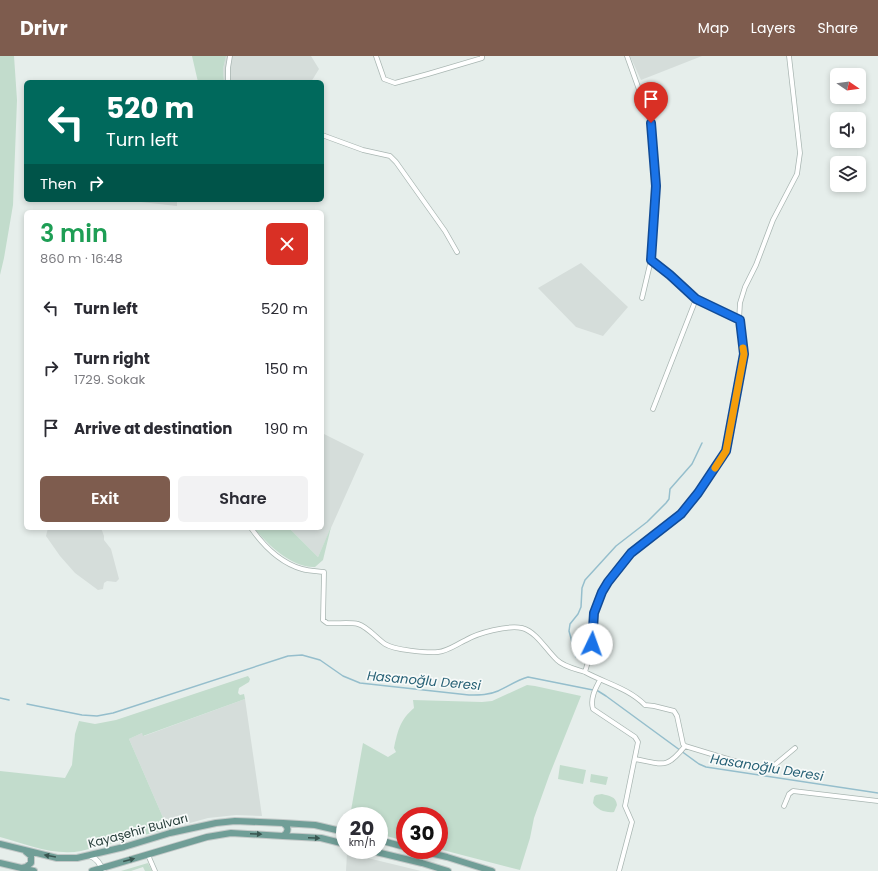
<!DOCTYPE html>
<html lang="en">
<head>
<meta charset="utf-8">
<style>
  body { margin:0; font-family:Poppins,sans-serif; background:#f2f2f3; color:#2b2b33; height:100vh; display:flex; flex-direction:column; font-size:15px; white-space:nowrap }
  * { box-sizing:border-box; margin:0 }
  p { font-size:13px; color:#7c7c81 }
  .icon { flex:none; width:22px; height:22px; fill:none; stroke:currentColor; stroke-width:2; stroke-linecap:round; stroke-linejoin:round }
  .map { position:relative; flex:1; overflow:hidden }
  .panel { position:absolute; left:24px; top:154px; width:300px; height:320px; display:flex; flex-direction:column; background:#fff; border-radius:6px; box-shadow:0 2px 6px #0003 }
  .panel>* { flex:none }
  .guide { position:absolute; left:24px; top:24px; width:300px; height:122px; border-radius:6px; box-shadow:0 2px 6px #0003; background:#00695c; color:#fff; overflow:hidden }
  .needle { width:26px; rotate:103deg }
  .fabs { position:absolute; left:830px; top:12px; display:grid; gap:8px }
  .fabs a { display:grid; place-items:center; width:36px; height:36px; border-radius:6px; background:#fff; box-shadow:0 2px 6px #0003; font-size:20px }
  .speed { position:absolute; left:336px; top:751px; display:flex; gap:8px; font-size:20px; font-weight:700; text-align:center }
  .speed>* { display:grid; place-content:center; width:52px; height:52px; border-radius:50%; background:#fff; box-shadow:0 2px 6px #0003; line-height:1 }
  .speed small { font-size:10px; font-weight:400 }
  .speed .limit { border:6px solid #d22; background:#fff; color:#111 }
  .pin { position:absolute; display:grid; place-items:center; width:34px; height:34px; color:#fff; margin:-41px -17px; border-radius:50% 50% 50% 0; rotate:-45deg; box-shadow:0 0 4px #0007 }
  .pin .icon { rotate:45deg }
  .me { position:absolute; width:44px; margin:-22px; rotate:3deg; stroke-linejoin:round; filter:drop-shadow(0 0 3px #0008) }
  .turn { display:flex; align-items:center; gap:14px; height:84px; padding:0 16px; font-size:18px }
  .turn .icon { width:52px; height:52px; stroke-width:2.5 }
  .turn b { display:block; font-size:28px; line-height:34px }
  .then { display:flex; align-items:center; height:38px; padding:0 16px; background:#0003; gap:8px; font-size:15px }
  .round { display:grid; place-items:center; flex:none; width:42px; height:42px; border-radius:6px; background:#f2f2f3 }
  .overview { display:flex; align-items:center; justify-content:space-between; height:68px; padding:0 16px }
  h1 { font-size:24px; font-weight:600; line-height:30px; color:#1e9e55 }
  .action { display:flex; gap:8px; margin-top:auto; padding:8px 16px }
  .action a { flex:1; height:46px; border-radius:6px; background:#7e5c4e; color:#fff; font-size:16px; font-weight:600; line-height:46px; text-align:center }
  .action a+a { background:#f2f2f3; color:#2b2b33 }
  ul { padding:0; list-style:none }
  li { display:flex; align-items:center; gap:12px; height:60px; padding:0 16px }
  li div { flex:1 }
  li b { display:block; font-size:15px }
  li em { font-style:normal }
  header { display:flex; align-items:center; gap:24px; box-sizing:border-box; height:56px; padding:0 20px; background:#7e5c4e; color:#fff }
  header strong { font-size:19px }
  nav { display:flex; gap:22px; margin-inline-start:auto; font-size:14px }
  .map>svg:first-child { display:block }
  .built { fill:#d5ddda }
  .green { fill:#c2dccc }
  .lines { fill:none; stroke-linecap:round; stroke-linejoin:round }
  .stream { stroke:#95becc; stroke-width:1.5 }
  .minor-casing { stroke:#a9b6b2; stroke-width:5.5 }
  .tertiary-casing { stroke:#a9b6b2; stroke-width:6 }
  .primary-casing { stroke:#c3c9c8; stroke-width:8 }
  .minor { stroke:#fff; stroke-width:4 }
  .tertiary { stroke:#fff; stroke-width:5 }
  .primary { stroke:#709e97; stroke-width:6 }
  .oneway { fill:#395651 }
  .route-casing { stroke:#114b97; stroke-width:10 }
  .route { stroke:#1a73e8; stroke-width:7 }
  .slow { stroke:#f59e0b; stroke-width:7 }
  .labels { text-anchor:middle; stroke-width:3.5; stroke-linejoin:round; paint-order:stroke }
  .street-label { font-size:12px; fill:#273e3a; stroke:#f7faf9 }
  .water-label { font-size:13px; font-style:italic; fill:#266075; stroke:#f7faf9 }
</style>
</head>
<body>
<header>
<strong>Drivr</strong>
<nav><a>Map</a><a>Layers</a><a>Share</a></nav>
</header>
<div class="map">
<svg width="878" height="815" viewBox="0 0 878 815">
  <rect width="100%" height="100%" fill="#e6eeeb"/>
  <path class="built" d="M226,0H311L319,13L311,26H224L223,13Z
    M630,0H702L641,24Z
    M141,144H177V150L141,146Z
    M581,207L628,251L603,280L576,271L538,232Z
    M322,377L364,398L318,501L289,472H322Z
    M48,472H101L104,480V484L111,493L119,523L116,526L107,525L104,527L103,533L98,534L75,517L60,500L46,480Z
    M245,643L262,760L236,759L208,762L168,773L129,683L142,677L144,680Z
    M347,797L421,815H346Z"/>
  <path class="green" d="M0,0H14L17,44L13,149L4,202L0,219Z
    M192,0H226L223,13L224,26H198Z
    M331,471L323,504L315,511C292,512 268,489 254,472H289L318,501Z
    M248,620L250,623L249,626L239,632L238,637L240,639L244,638L245,643L143,680L142,677L129,683L168,773L81,795C54,800 25,788 0,781V715L65,722L72,709L75,678L79,665L95,668L116,664Z
    M527,629L535,630L581,640L549,720L534,762L530,782L520,814L439,793V760H405V785L379,778V760H350L363,687L388,701L396,696L394,692C398,674 400,664 414,652L413,644L482,646L492,645Z
    M560,709L586,714L583,728L558,723Z
    M591,718L608,721L606,729L590,726Z
    M602,738C609,740 616,740 617,749L614,756C606,757 597,754 593,747L594,741L596,739Z
    M148,807L152,815H145L143,811L131,815H121Z"/>
  <g class="lines">
    <path class="stream" d="M576,601L569,575L570,568L578,558L581,551L582,532L585,524L616,490L647,466L666,447L669,443L670,433L692,408L702,387
      M0,642L9,644
      M27,648L82,659L97,660L113,657L288,600L302,599L320,604L343,620L360,627L469,639C480,639 489,639 498,635C509,630 517,624 528,621L598,635L606,640L699,708L706,711L878,737"/>
    <g class="minor-casing">
      <path id="minor" d="M376,0L384,23L395,27L428,18L482,2V0
        M627,0L651,67L657,130L651,204L642,242
        M789,0L800,97L797,118L773,164L756,209L745,231L740,247L739,264L744,298L726,395L698,437L681,458L631,497L608,526L602,536L594,557L590,599L585,616C605,627 628,632 645,649L654,650L674,655L677,660L683,688L685,690L744,708L771,712L795,692
        M228,26V12L230,0
        M322,79L363,94L390,100L396,106L445,175L457,196
        M651,204L670,219L696,243L730,261L739,264
        M653,353L696,243
        M251,472C263,489 281,507 302,513C309,515 317,515 324,516L323,564L327,567C336,568 350,566 358,568C368,571 376,582 385,588C394,594 427,597 438,596C448,595 457,588 466,584C478,577 507,569 522,572C537,576 546,594 557,604C564,611 576,613 585,616
        M600,624C595,633 590,643 593,653L635,681L638,686L625,750L632,766L619,815
        M635,703C663,708 666,714 685,690
        M784,750L789,738L793,735L878,745
        M148,799L155,815"/>
    </g>
    <g class="tertiary-casing">
      <path id="tertiary" d="M89,799C97,803 100,807 103,815"/>
    </g>
    <g class="primary-casing">
      <path id="primary" d="M283,767L315,769L345,776
        M283,780L321,782L345,788
        M379,784L405,791
        M0,788L57,802H77L124,791L170,777L216,767L235,765L283,767C289,771 289,776 283,780L231,777L207,781L92,815
        M368,794L422,807L448,815
        M418,794L447,801L492,815
        M0,807L34,815
        M22,812L26,811L31,807V800L25,795"/>
    </g>
    <use href="#minor" class="minor"/>
    <use href="#tertiary" class="tertiary"/>
    <use href="#primary" class="primary"/>
  </g>
  <defs><path id="oneway-solid" d="M-6-.8H1V-3.2L6.5 0L1 3.2V.8H-6Z"/></defs>
  <g class="oneway">
    <use href="#oneway-solid" transform="translate(256 778) rotate(3)"/>
    <use href="#oneway-solid" transform="translate(314 782) rotate(3)"/>
    <use href="#oneway-solid" transform="translate(50 800) rotate(-170)"/>
    <use href="#oneway-solid" transform="translate(129 804) rotate(-15)"/>
  </g>
  <g class="lines">
    <g class="route-casing">
      <path id="route" d="M592,588L594,557L602,536L608,526L631,497L681,458L698,437L726,395L744,298L740,264L696,243L670,219L651,204L656,130L651,67"/>
    </g>
    <use href="#route" class="route"/>
    <path class="slow" d="M715,412L726,395L744,298L743,292"/>
  </g>
  <g class="labels">
    <g class="street-label">
      <text transform="translate(138 775) rotate(-15)" y="4">Kayaşehir Bulvarı</text>
    </g>
    <g class="water-label">
      <text transform="translate(424 624) rotate(5)" y="5">Hasanoğlu Deresi</text>
      <text transform="translate(767 711) rotate(9)" y="5">Hasanoğlu Deresi</text>
    </g>
  </g>
</svg>
<div class="fabs">
<a><svg class="needle" viewBox="-14 -14 28 28"><path d="M0-13l5 13h-10z" fill="#e53935"/><path d="M0 13l5-13h-10z" fill="#7c7c81"/></svg></a>
<a><svg class="icon" aria-label="sound" viewBox="0 0 24 24"><path d="M4 9h4l5-4v14l-5-4H4zM17 9q2 3 0 6"/></svg></a>
<a><svg class="icon" aria-label="layers" viewBox="0 0 24 24"><path d="M12 4l9 5-9 5-9-5zM3 14l9 5 9-5"/></svg></a>
</div>
<div class="speed"><div>20<small>km/h</small></div><div class="limit">30</div></div>
<div class="pin" style="left:651px;top:67px;background:#d93025"><svg class="icon" aria-label="arrive" viewBox="0 0 24 24"><path d="M6 21V4h12l-3 4 3 4H6"/></svg></div>
<svg class="me" style="left:592px;top:588px" viewBox="-20 -20 40 40"><circle r="19" fill="#fff"/><path d="M0-13L10 11 0 6-10 11z" fill="#1a73e8"/></svg>
<div class="guide">
<div class="turn"><svg class="icon" aria-label="left" viewBox="0 0 24 24"><path d="M17 20v-9H6M10 6l-5 5 5 5"/></svg><div><b>520 m</b>Turn left</div></div>
<div class="then">Then<svg class="icon" aria-label="right" viewBox="0 0 24 24"><path d="M7 20v-9h11M14 6l5 5-5 5"/></svg></div>
</div>
<section class="panel">
<div class="overview"><div><h1>3 min</h1><p>860 m · 16:48</p></div><a class="round" style="background:#d93025;color:#fff"><svg class="icon" aria-label="close" viewBox="0 0 24 24"><path d="M6 6l12 12M18 6L6 18"/></svg></a></div>
<ul>
<li><svg class="icon" aria-label="left" viewBox="0 0 24 24"><path d="M17 20v-9H6M10 6l-5 5 5 5"/></svg><div><b>Turn left</b></div><em>520 m</em></li>
<li><svg class="icon" aria-label="right" viewBox="0 0 24 24"><path d="M7 20v-9h11M14 6l5 5-5 5"/></svg><div><b>Turn right</b><p>1729. Sokak</p></div><em>150 m</em></li>
<li><svg class="icon" aria-label="arrive" viewBox="0 0 24 24"><path d="M6 21V4h12l-3 4 3 4H6"/></svg><div><b>Arrive at destination</b></div><em>190 m</em></li>
</ul>
<div class="action"><a>Exit</a><a>Share</a></div>
</section>
</div>
</body>
</html>
